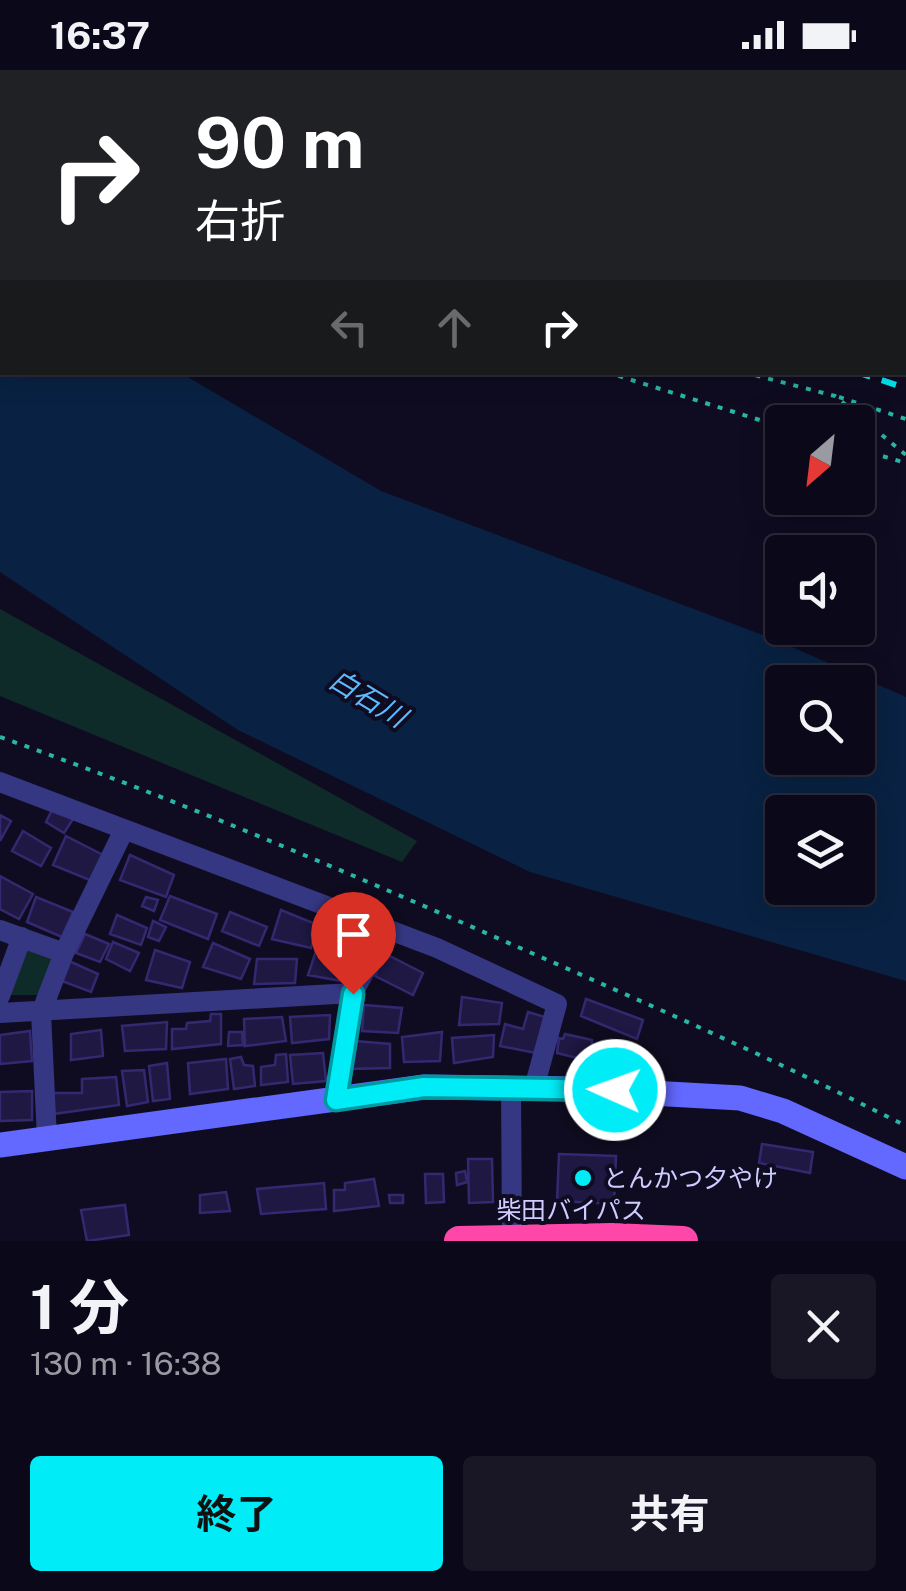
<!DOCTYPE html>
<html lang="ja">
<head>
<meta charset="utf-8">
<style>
  body { margin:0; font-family:"Public Sans","Noto Sans JP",sans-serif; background:#191726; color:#f1f3f6; height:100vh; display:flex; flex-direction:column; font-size:38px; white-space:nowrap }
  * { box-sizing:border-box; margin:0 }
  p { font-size:32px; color:#9a9aa2 }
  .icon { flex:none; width:55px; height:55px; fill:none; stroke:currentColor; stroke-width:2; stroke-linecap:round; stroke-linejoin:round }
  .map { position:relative; height:1171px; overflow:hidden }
  .sheet { display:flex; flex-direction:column; background:#0b0919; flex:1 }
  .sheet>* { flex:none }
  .hud { position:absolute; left:0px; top:0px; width:908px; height:305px; box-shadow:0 5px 25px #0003,0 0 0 2px #2b2a38; background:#202124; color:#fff; overflow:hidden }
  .needle { width:65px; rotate:208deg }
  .controls { position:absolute; left:765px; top:335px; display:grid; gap:20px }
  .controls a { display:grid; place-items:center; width:110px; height:110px; border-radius:10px; background:#0b0919; box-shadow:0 5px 25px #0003,0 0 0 2px #2b2a38; font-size:50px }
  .pin { position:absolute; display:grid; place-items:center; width:85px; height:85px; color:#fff; margin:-102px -42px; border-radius:50% 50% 50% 0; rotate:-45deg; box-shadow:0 0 10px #0007 }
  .pin .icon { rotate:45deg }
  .me { position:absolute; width:110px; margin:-55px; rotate:272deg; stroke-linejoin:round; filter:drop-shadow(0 0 8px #0008) }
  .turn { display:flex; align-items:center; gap:35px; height:210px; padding:0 30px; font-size:45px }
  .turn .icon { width:130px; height:130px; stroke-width:2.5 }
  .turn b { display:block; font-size:70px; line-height:85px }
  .lanes { display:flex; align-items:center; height:95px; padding:0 30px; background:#0003; justify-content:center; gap:50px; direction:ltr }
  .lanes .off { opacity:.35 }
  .round { display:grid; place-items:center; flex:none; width:105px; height:105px; border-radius:10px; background:#191726 }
  .headline { display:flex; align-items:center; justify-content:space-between; height:170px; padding:0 30px }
  h1 { font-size:60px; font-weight:700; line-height:75px }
  .action { display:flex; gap:20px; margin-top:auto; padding:20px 30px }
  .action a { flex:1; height:115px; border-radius:10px; background:#00ecf7; color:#111; font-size:40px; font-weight:700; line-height:115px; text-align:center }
  .action a+a { background:#191726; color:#f1f3f6 }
  .status { display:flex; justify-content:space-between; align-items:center; height:70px; padding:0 50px; background:#0b0919; direction:ltr }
  .status svg { height:28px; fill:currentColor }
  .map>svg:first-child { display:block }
  .green { fill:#0f2b29 }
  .water { fill:#092243; fill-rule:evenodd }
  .building { fill:#1e1843; stroke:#332970; stroke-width:2.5 }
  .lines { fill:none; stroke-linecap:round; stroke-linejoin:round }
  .path { stroke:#29b6a6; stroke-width:4; stroke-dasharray:5 8; stroke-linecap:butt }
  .street { stroke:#353782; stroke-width:20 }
  .secondary { stroke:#6368ff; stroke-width:25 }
  .primary { stroke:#b653ff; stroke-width:25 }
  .highway { stroke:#ff47a9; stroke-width:30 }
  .rail { stroke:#00ecf7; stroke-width:6; stroke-dasharray:15 12; stroke-linecap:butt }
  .route-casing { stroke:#0099a1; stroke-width:25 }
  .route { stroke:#00ecf7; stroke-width:18 }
  .poi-dot { fill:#00ecf7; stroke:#0f0c21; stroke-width:4 }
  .labels { text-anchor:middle; stroke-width:8; stroke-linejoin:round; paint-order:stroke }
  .poi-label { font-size:25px; fill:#cfccff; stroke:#0f0c21; text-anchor:start }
  .street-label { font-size:25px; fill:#cfccff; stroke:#0f0c21 }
  .water-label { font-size:28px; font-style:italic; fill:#5abcff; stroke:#0f0c21 }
</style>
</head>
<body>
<div class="status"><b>16:37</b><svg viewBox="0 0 49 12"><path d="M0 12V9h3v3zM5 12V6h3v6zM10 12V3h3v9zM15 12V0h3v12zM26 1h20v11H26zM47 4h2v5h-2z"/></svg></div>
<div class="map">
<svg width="906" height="1171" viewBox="0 0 906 1171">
  <rect width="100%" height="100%" fill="#0f0c21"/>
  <path class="green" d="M618,0H906V94L905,2Z
    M0,539L417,771L402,792L0,626Z
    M23,873L54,885L41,925H8Z"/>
  <path class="water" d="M0,195L2,302L181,303L381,421L776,570L906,627V911L530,802L238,660L0,502ZM782,612H858V688H782ZM782,742H858V818H782Z"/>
  <path class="building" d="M258,0H313L322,2H258Z
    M53,738L73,749L64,763L46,752Z
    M0,745L11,751L0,771Z
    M23,761L51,778L41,796L12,781Z
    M66,766L105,786L92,811L53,795Z
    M130,785L174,805L166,827L120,810Z
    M0,806L33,824L19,849L0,839Z
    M170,826L217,844L208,869L160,850Z
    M36,827L73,842L62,867L27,852Z
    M146,827L158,830L154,841L142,836Z
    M281,840L318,855L311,878L272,869Z
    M230,842L267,857L259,876L222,861Z
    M117,845L147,858L141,875L110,864Z
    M153,851L166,857L159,871L148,867Z
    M85,864L109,874L100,892L76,883Z
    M351,870L369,877L347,912L308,905L317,878L340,885Z
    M113,872L139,883L130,901L106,889Z
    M213,873L250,889L241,909L203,897Z
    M155,880L190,892L182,918L146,910Z
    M384,883L423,903L413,925L375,906Z
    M257,889H297L295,913L254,914Z
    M69,891L98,904L91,922L62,911Z
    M462,927L502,933L499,954L459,955Z
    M586,929L643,950L637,969L581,946Z
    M364,935L402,938L398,963L362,961Z
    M528,942L545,947L536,983L500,976L505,954L523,959Z
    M211,944H221V974L172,979V959H186L187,953L210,951Z
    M330,945L329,969L292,973L290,947Z
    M282,947L286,971L245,976L244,949Z
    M167,952L166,979L125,981L122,956Z
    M101,960L103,986L71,990V964Z
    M30,961L32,991L0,994V965Z
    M229,962H242L243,975L228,976Z
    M442,962L440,991L404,992L402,967Z
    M565,964L592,970V979L628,990L626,1000L557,983L559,968L563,969Z
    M494,965L493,987L454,993L452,968Z
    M355,971L390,974V998L350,999Z
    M323,983L326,1011L293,1014L290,985Z
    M286,984L288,1012L261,1015V997L275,995L276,985Z
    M241,987L244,995L253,996L255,1016L234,1019L230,989Z
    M226,989L228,1019L190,1024L188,993Z
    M167,993L170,1029L153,1031L149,996Z
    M144,1000L148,1032L127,1036L122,1001Z
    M116,1007L119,1035L53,1044L49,1023H82V1009Z
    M32,1021V1050L0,1051V1022Z
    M762,1074L813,1082L810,1103L759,1093Z
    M559,1084L616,1086L614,1134L557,1131Z
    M468,1089H492L493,1132L469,1133Z
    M465,1101L467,1112L457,1115L456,1103Z
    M425,1104H443L444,1132L426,1133Z
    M374,1109L379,1136L334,1141V1120H345V1113Z
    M324,1113L326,1139L261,1144L257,1119Z
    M226,1122L230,1141L200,1143V1125Z
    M389,1125H403V1133H390Z
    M125,1135L129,1165L87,1171L81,1140Z"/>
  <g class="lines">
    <path class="path" d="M0,85L2,86
      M0,122L2,123
      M606,302L782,357
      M743,302L835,326L906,385
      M839,327L906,349
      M858,379L906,393
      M0,667C179,730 354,805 527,881C655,937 782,993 906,1056"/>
    <path class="street" d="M235,2L236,0
      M0,712L437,878L557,934L534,1018
      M0,860L64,883
      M353,923L388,859
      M0,926L22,867
      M0,943L353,923L336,1030
      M511,1017L512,1168
      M47,1068L41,943L64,883L124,760"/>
    <path class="secondary" d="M0,1075L424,1017L579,1019L740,1028L783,1041L906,1097"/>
    <path class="primary" d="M517,0L521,2
      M905,225H906"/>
    <path class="highway" d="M459,1171L612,1168L683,1171"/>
    <path class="rail" d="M0,31L2,32
      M856,302L906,318"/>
  </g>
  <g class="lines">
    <g class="route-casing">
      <path id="route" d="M353,924L336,1030L424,1017L615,1020"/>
    </g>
    <use href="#route" class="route"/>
  </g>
  <circle class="poi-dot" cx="583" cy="1108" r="10"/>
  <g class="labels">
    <g class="poi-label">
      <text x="603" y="1117">とんかつ夕やけ</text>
    </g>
    <g class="street-label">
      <text x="571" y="1149">柴田バイパス</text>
    </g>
    <g class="water-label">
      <text transform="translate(368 628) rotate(31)" y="10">白石川</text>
    </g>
  </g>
</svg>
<div class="controls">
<a><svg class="needle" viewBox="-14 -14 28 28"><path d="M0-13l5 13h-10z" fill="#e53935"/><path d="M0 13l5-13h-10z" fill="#9a9aa2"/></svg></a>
<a><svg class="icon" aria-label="sound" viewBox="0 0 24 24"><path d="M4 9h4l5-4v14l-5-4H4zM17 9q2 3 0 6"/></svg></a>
<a><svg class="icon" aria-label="search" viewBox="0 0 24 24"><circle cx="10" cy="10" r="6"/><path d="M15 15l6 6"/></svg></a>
<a><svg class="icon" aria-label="layers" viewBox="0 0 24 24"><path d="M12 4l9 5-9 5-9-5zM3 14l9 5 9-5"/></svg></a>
</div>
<div class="pin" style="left:353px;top:924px;background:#d93025"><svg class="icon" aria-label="arrive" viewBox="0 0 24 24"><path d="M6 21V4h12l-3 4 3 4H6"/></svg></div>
<svg class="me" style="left:615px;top:1020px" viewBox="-20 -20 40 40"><circle r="17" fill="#00ecf7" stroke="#fff" stroke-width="3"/><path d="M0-11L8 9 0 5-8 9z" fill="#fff"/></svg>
<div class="hud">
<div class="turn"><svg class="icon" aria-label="right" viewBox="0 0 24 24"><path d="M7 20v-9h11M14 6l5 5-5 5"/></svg><div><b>90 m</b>右折</div></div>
<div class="lanes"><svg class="icon off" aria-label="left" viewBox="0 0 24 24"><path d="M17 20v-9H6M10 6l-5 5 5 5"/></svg><svg class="icon off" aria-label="ahead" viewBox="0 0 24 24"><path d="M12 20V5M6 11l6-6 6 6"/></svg><svg class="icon" aria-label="right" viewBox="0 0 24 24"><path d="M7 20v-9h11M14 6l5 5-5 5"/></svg></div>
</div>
</div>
<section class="sheet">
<div class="headline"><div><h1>1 分</h1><p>130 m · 16:38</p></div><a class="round"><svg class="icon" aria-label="close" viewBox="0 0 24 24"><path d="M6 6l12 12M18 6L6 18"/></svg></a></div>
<div class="action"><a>終了</a><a>共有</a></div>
</section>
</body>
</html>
